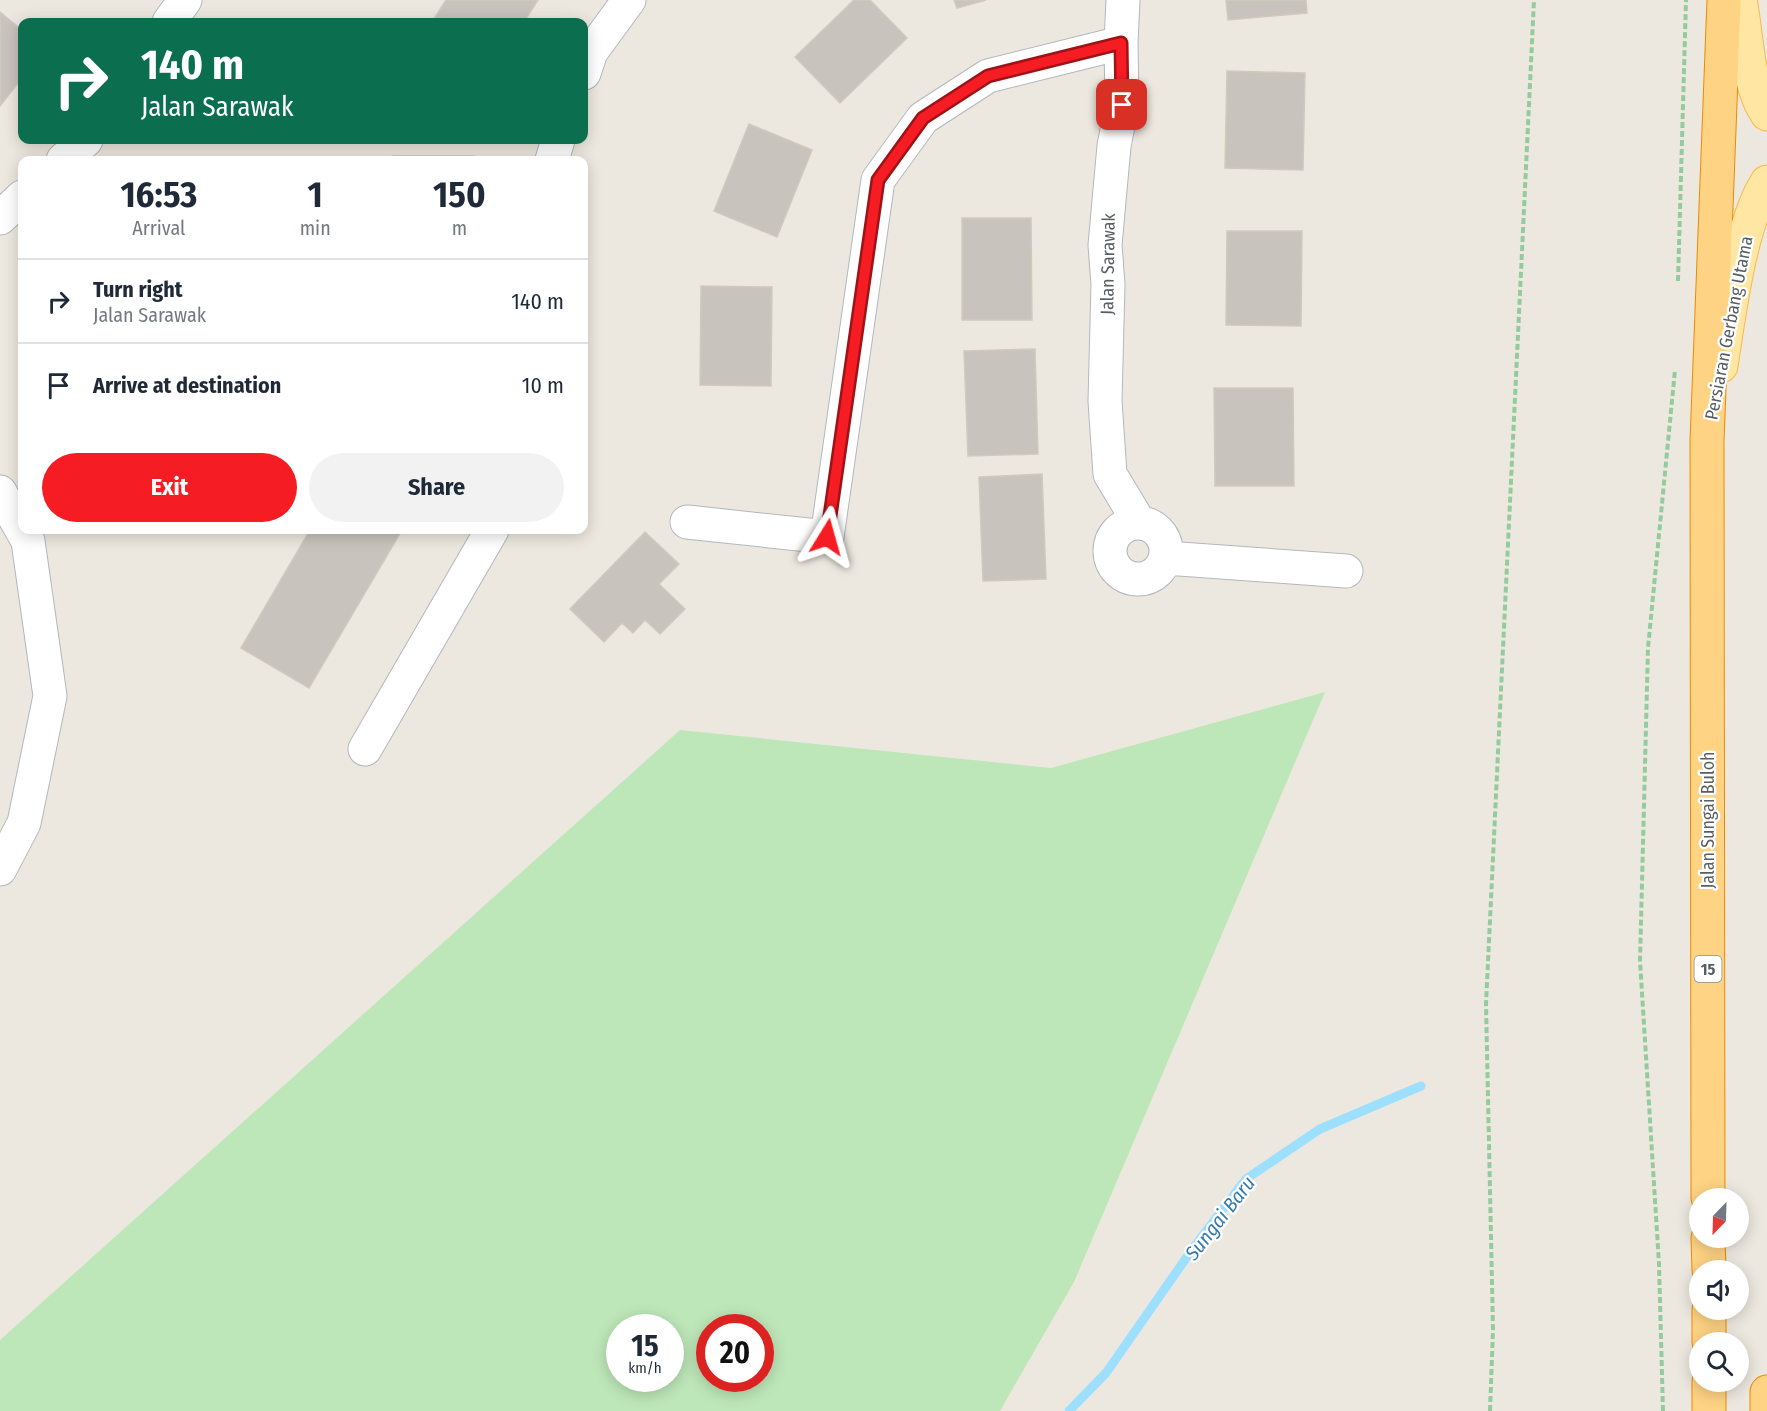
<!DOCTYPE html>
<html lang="en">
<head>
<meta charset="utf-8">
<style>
  body { margin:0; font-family:"Fira Sans Condensed",sans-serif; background:#f2f2f3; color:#1f2937; height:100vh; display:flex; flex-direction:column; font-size:22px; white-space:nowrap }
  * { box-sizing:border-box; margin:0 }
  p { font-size:20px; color:#747a83 }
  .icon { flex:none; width:33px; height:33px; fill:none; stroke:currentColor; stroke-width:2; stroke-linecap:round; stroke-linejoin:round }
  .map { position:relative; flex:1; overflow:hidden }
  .details { position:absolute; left:18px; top:156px; width:570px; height:378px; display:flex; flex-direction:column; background:#fff; border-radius:12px; box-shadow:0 3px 15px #0003 }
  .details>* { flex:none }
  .banner { position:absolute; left:18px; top:18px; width:570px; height:126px; border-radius:12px; box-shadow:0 3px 15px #0003; background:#0b6e4f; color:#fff; overflow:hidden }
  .needle { width:39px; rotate:203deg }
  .tools { position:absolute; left:1689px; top:1188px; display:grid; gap:12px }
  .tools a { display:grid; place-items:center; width:60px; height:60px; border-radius:50%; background:#fff; box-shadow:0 3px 15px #0003; font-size:30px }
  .speed { position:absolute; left:606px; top:1314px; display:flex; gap:12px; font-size:30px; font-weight:700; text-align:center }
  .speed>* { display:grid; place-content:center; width:78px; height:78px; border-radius:50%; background:#fff; box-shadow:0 3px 15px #0003; line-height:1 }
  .speed small { font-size:15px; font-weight:400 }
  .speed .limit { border:9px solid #d22; background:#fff; color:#111 }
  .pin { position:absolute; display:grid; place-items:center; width:51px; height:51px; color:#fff; margin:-26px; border-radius:12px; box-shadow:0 3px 9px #0006 }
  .me { position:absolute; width:66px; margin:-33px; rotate:8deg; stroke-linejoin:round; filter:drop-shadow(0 0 4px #0008) }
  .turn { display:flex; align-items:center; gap:21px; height:126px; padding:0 24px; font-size:27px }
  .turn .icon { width:78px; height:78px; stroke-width:2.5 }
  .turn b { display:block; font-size:42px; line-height:51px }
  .eta { display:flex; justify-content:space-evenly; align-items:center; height:102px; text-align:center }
  .eta b { font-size:36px; font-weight:700; line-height:42px }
  .button { display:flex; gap:12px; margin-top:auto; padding:12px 24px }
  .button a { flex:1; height:69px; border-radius:36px; background:#f51d23; color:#fff; font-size:24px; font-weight:700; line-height:69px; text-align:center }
  .button a+a { background:#f2f2f3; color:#1f2937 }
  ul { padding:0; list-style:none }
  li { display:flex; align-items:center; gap:18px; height:84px; padding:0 24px; border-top:2px solid #e0e1e3 }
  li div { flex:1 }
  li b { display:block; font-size:22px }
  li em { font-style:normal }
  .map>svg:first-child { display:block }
  .green { fill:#bee7b9; fill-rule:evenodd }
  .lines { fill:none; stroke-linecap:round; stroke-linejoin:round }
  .stream { stroke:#9ddfff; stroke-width:9 }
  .building { fill:#c8c3bc; stroke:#d2c9bd; stroke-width:1.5 }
  .minor-casing { stroke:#b3b7bc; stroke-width:35 }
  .major-casing { stroke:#fbb74a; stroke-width:35 }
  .highway-casing { stroke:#ec8a00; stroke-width:35 }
  .path { stroke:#94cb9d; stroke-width:4; stroke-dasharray:6 3; stroke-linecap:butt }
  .minor { stroke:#fff; stroke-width:33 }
  .major { stroke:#ffe6a2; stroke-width:33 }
  .highway { stroke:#ffd384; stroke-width:33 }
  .route-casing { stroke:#9f1317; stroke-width:15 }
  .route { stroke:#f51d23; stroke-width:10 }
  .labels { text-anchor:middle; stroke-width:4.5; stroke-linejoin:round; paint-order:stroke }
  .shield { fill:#fff; stroke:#8a8e91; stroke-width:1.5 }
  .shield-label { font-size:16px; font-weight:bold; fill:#585e62 }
  .street-label { font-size:18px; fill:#585e62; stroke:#fff }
  .water-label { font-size:20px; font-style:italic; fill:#327bae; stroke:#fff }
</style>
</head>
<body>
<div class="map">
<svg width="1767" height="1411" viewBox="0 0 1767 1411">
  <rect width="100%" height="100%" fill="#ede8df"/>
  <path class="green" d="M1325,692L1074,1282L1000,1411H0V1340L680,730L1051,768ZM620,1328H670V1378H620ZM710,1328H760V1378H710Z"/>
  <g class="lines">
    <path class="stream" d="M1069,1411L1106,1373L1191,1251L1246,1179L1320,1129L1421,1086"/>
  </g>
  <path class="building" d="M446,0H538L524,22H432Z
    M854,0H870L907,38L840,103L795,57Z
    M954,0H986L957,8Z
    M1226,0H1306L1307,13L1228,20Z
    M0,12L22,30V78L0,106Z
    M1227,71L1305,73L1303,170L1225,168Z
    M749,124L812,150L777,237L714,211Z
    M393,156H474V160H393Z
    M962,218H1031L1032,320H962Z
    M1227,231H1302L1301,326L1226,325Z
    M701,286L772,287L771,386L700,385Z
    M1035,349L1038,454L968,456L964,351Z
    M1214,388H1293L1294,486H1215Z
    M1042,474L1046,579L983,581L979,477Z
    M310,530H402L309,688L241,648Z
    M645,532L679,564L659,584L685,609L660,634L645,620L633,633L622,623L604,642L570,609Z"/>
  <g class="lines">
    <g class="minor-casing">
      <path id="minor" d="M1123,0L1121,43L1122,105L1114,146L1105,245L1108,284L1105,401L1110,474L1134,514L1135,522
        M169,22L185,0
        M584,73L591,52L629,0
        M63,160L86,140
        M552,160L558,140
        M0,218L22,197
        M0,492L28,541L50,696L24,823L0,869
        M687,522L827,537L878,180L923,118L988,76L1121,43
        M1110 551a28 28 0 1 1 56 0a28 28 0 1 1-56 0Z
        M1166,558L1346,571
        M365,749L492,530"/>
    </g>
    <g class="major-casing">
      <path id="major" d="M1740,0C1747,34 1747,86 1767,114
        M1721,366C1729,315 1740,224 1767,182"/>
    </g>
    <g class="highway-casing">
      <path id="highway" d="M1708,1198L1707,441L1724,0
        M1708,1238L1709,1270
        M1709,1310V1342
        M1709,1382V1411
        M1767,1411V1392"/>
    </g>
    <path class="path" d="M1678,281L1686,0
      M1490,1411L1493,1330L1486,1004L1534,0
      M1663,1411L1659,1264L1640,961L1648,648L1675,370"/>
    <use href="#minor" class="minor"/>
    <use href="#major" class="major"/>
    <use href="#highway" class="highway"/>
  </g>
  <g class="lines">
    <g class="route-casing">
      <path id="route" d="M827,537L878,180L923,118L988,76L1121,43L1122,105"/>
    </g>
    <use href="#route" class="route"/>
  </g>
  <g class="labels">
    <rect class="shield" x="1694.5" y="956" width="27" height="26" rx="4.5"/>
    <g class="shield-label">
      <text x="1708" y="975">15</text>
    </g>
    <g class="street-label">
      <text transform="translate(1108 264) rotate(-89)" y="6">Jalan Sarawak</text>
      <text transform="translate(1729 328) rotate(-79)" y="6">Persiaran Gerbang Utama</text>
      <text transform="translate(1708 820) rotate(-90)" y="6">Jalan Sungai Buloh</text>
    </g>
    <g class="water-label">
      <text transform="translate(1220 1218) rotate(-52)" y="7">Sungai Baru</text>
    </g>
  </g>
</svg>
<div class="tools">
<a><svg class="needle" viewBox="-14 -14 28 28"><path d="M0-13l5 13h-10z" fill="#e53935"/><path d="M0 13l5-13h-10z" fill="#747a83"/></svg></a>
<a><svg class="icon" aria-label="sound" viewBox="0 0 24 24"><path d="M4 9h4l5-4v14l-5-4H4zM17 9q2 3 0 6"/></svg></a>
<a><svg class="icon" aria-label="search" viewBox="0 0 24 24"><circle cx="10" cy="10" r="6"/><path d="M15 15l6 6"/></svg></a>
</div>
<div class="speed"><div>15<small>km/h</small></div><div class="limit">20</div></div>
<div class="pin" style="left:1122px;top:105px;background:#d93025"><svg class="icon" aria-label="arrive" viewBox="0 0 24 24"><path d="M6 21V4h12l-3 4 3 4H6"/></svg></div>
<svg class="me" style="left:827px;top:537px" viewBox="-20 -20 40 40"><path d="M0-17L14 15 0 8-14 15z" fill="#f51d23" stroke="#fff" stroke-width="4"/></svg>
<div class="banner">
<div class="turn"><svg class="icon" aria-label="right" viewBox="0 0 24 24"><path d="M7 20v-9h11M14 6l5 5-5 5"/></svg><div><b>140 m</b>Jalan Sarawak</div></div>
</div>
<section class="details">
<div class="eta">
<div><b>16:53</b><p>Arrival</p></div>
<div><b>1</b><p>min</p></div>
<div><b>150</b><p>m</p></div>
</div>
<ul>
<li><svg class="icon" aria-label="right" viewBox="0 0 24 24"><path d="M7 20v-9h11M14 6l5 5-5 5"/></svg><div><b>Turn right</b><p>Jalan Sarawak</p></div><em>140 m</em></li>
<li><svg class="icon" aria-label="arrive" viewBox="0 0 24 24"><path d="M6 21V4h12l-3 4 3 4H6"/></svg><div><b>Arrive at destination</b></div><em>10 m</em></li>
</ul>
<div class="button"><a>Exit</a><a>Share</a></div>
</section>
</div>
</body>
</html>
